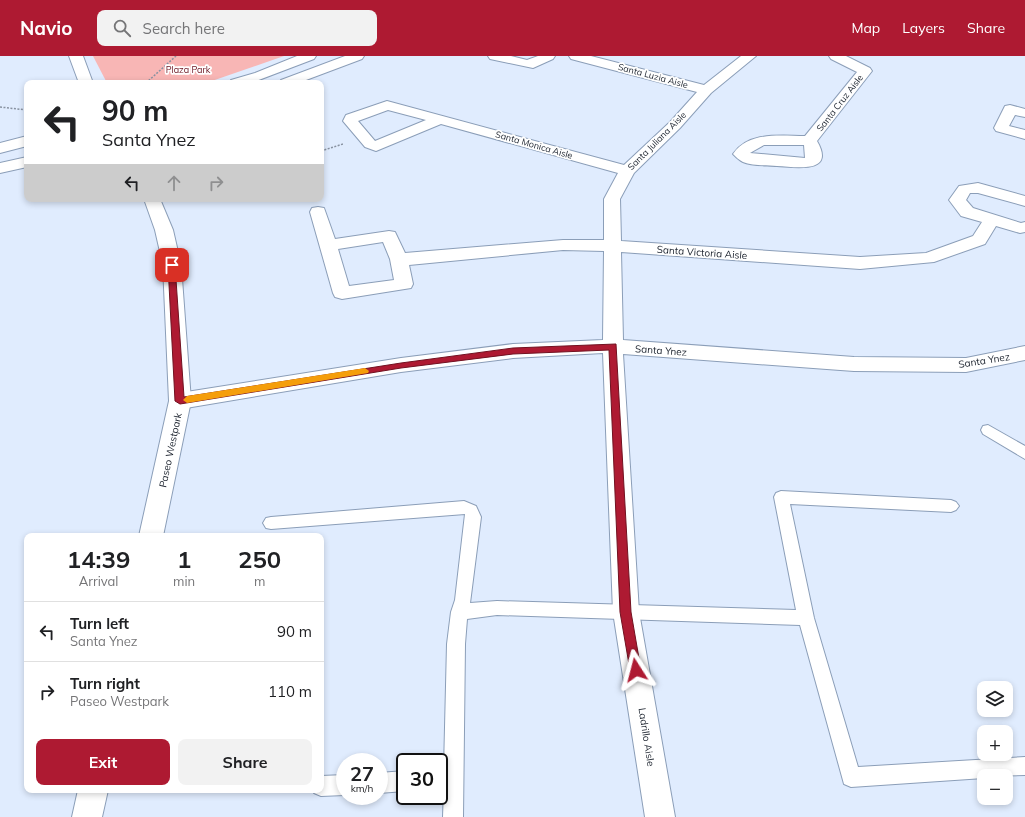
<!DOCTYPE html>
<html lang="en">
<head>
<meta charset="utf-8">
<style>
  body { margin:0; font-family:Mulish,sans-serif; background:#f2f2f2; color:#202124; height:100vh; display:flex; flex-direction:column; font-size:15px; white-space:nowrap }
  * { box-sizing:border-box; margin:0 }
  p { font-size:13px; color:#757577 }
  .icon { flex:none; width:22px; height:22px; fill:none; stroke:currentColor; stroke-width:2; stroke-linecap:round; stroke-linejoin:round }
  .map { position:relative; flex:1; overflow:hidden }
  .sheet { position:absolute; left:24px; top:477px; width:300px; height:260px; display:flex; flex-direction:column; background:#fff; border-radius:8px; box-shadow:0 2px 6px #0003 }
  .sheet>* { flex:none }
  .banner { position:absolute; left:24px; top:24px; width:300px; height:122px; border-radius:8px; box-shadow:0 2px 6px #0003; background:#fff; color:#202124; overflow:hidden }
  .tools { position:absolute; left:977px; top:625px; display:grid; gap:8px }
  .tools a { display:grid; place-items:center; width:36px; height:36px; border-radius:8px; background:#fff; box-shadow:0 2px 6px #0003; font-size:20px }
  .speed { position:absolute; left:336px; top:697px; display:flex; gap:8px; font-size:20px; font-weight:700; text-align:center }
  .speed>* { display:grid; place-content:center; width:52px; height:52px; border-radius:50%; background:#fff; box-shadow:0 2px 6px #0003; line-height:1 }
  .speed small { font-size:10px; font-weight:400 }
  .speed .limit { border:2px solid #111; border-radius:6px; background:#fff; color:#111 }
  .pin { position:absolute; display:grid; place-items:center; width:34px; height:34px; color:#fff; margin:-17px; border-radius:8px; box-shadow:0 2px 6px #0006 }
  .me { position:absolute; width:44px; margin:-22px; rotate:351deg; stroke-linejoin:round; filter:drop-shadow(0 0 3px #0008) }
  .turn { display:flex; align-items:center; gap:14px; height:84px; padding:0 12px; font-size:18px }
  .turn .icon { width:52px; height:52px; stroke-width:2.5 }
  .turn b { display:block; font-size:28px; line-height:34px }
  .lanes { display:flex; align-items:center; height:38px; padding:0 12px; background:#0003; justify-content:center; gap:20px; direction:ltr }
  .lanes .off { opacity:.35 }
  .eta { display:flex; justify-content:space-evenly; align-items:center; height:68px; text-align:center }
  .eta b { font-size:24px; font-weight:700; line-height:28px }
  .cta { display:flex; gap:8px; margin-top:auto; padding:8px 12px }
  .cta a { flex:1; height:46px; border-radius:8px; background:#ae1a32; color:#fff; font-size:16px; font-weight:700; line-height:46px; text-align:center }
  .cta a+a { background:#f2f2f2; color:#202124 }
  ul { padding:0; list-style:none }
  li { display:flex; align-items:center; gap:12px; height:60px; padding:0 12px; border-top:1px solid #e0e0e0 }
  li div { flex:1 }
  li b { display:block; font-size:15px }
  li em { font-style:normal }
  header { display:flex; align-items:center; gap:24px; box-sizing:border-box; height:56px; padding:0 20px; background:#ae1a32; color:#fff }
  header strong { font-size:19px }
  nav { display:flex; gap:22px; margin-inline-start:auto; font-size:14px }
  .search { width:280px; height:36px; background:#f2f2f2; display:flex; align-items:center; gap:10px; box-sizing:border-box; padding:0 14px; border-radius:8px; color:#757577; font-size:15px }
  .map>svg:first-child { display:block }
  .green { fill:#f8b6b5 }
  .lines { fill:none; stroke-linecap:round; stroke-linejoin:round }
  .lane-casing { stroke:#8b9eb8; stroke-width:2 }
  .street-casing { stroke:#8b9eb8; stroke-width:2 }
  .secondary-casing { stroke:#8b9eb8; stroke-width:2 }
  .path { stroke:#8892a1; stroke-width:1.5; stroke-dasharray:2 1.5; stroke-linecap:butt }
  .lane { fill:#fff; fill-rule:evenodd }
  .street { fill:#fff; fill-rule:evenodd }
  .secondary { fill:#fff; fill-rule:evenodd }
  .route { fill:#ae1a32; stroke:#711120 }
  .slow { fill:#f59e0b }
  .labels { text-anchor:middle; stroke-width:3.5; stroke-linejoin:round; paint-order:stroke }
  .far-park-label { font-size:9px; fill:#6a121e; stroke:#fff }
  .far-street-label { font-size:9px; fill:#1b222d; stroke:#fff }
  .street-label { font-size:10px; fill:#1b222d; stroke:#fff }
</style>
</head>
<body>
<header>
<strong>Navio</strong>
<div class="search"><svg class="icon" aria-label="search" viewBox="0 0 24 24"><circle cx="10" cy="10" r="6"/><path d="M15 15l6 6"/></svg>Search here</div>
<nav><a>Map</a><a>Layers</a><a>Share</a></nav>
</header>
<div class="map">
<svg width="1025" height="761" viewBox="0 0 1025 761">
  <rect width="100%" height="100%" fill="#e0ecfe"/>
  <path class="green" d="M93,0H284L206,27H107Z"/>
  <g class="lines">
    <g class="lane-casing">
      <path id="lane" d="M988,369L1025,390V403L983,378L981,374L983,370Z
        M781,435L951,444L956,446L959,450L956,454L951,456L790,448L814,562L858,711L1025,701V719L984,720V722L851,731L844,728L800,569L497,559L467,563L465,588L463,761H443L444,732L439,733V713H444L447,588L451,556L455,544L465,458L271,473L266,472L263,467L266,462L271,461L464,445L476,450L481,461L470,547L497,545L796,554L774,441L776,437Z
        M405,715V735L379,737V717Z
        M345,719V739L321,740L314,737L313,734H321V720Z"/>
    </g>
    <g class="street-casing">
      <path id="street" d="M488,0H511L527,4L538,0H555L553,3L533,12L490,3Z
        M569,0H591L704,29L741,0H756L711,37L680,72L634,117L620,143L621,185L860,201L926,197L973,180L982,166L961,160L949,144L959,130L978,127L1025,140V150L978,137H970L966,144L973,152L1021,167L1025,166V176L1020,177L996,170L985,188L934,206L860,213L621,196L623,284L854,301L966,302L1025,290V304L966,316L854,315L623,298L639,556L675,761H645L613,556L603,297L513,302L401,316L180,353L173,351L169,345L173,339L180,337L401,302L513,288L603,284L604,195L563,194L409,209L413,228L411,232L342,243L335,241L333,237L310,156L312,152L318,151L324,152L335,183L389,175L395,176L405,197L563,184H604V143L618,117L441,68L376,95L365,91L343,65L346,59L387,45L624,109L670,66L697,36L571,3ZM388,54L426,64L375,85L358,65ZM383,186L390,203L394,224L349,230L338,193Z
        M829,0H846L870,12L872,15L817,85C836,118 796,111 777,110C767,109 752,110 743,106C739,104 736,101 733,98C749,75 780,80 805,80L857,16L831,3ZM764,89H804L805,102L750,97Z
        M1010,49L1025,53V61L1015,59L1009,70L1025,74V83L996,75L994,72L1005,50Z"/>
    </g>
    <g class="secondary-casing">
      <path id="secondary" d="M69,0H83L93,27H79Z
        M297,0H316L314,3L251,27H229L231,24L255,17Z
        M345,0H364L362,3L298,27H279L281,24Z
        M27,80V90L0,97V87Z
        M27,101V111L0,117V107Z
        M144,143H160L173,174L181,209L191,345L163,480H139L169,345L163,209L155,174Z
        M78,734H108L102,761H72Z"/>
    </g>
    <path class="path" d="M146,27L176,0
      M0,51L27,54
      M321,95L343,88"/>
    <use href="#lane" class="lane"/>
    <use href="#street" class="street"/>
    <use href="#secondary" class="secondary"/>
  </g>
  <path class="route" d="M172,207L175,209L184,341L401,307L513,292L616,288L631,556L641,614L640,618L636,620L632,618L630,614L620,556L609,294L513,298L401,312L180,348L175,345L168,209Z"/>
  <path class="slow" d="M365,312L369,315L368,317L187,347L183,344L187,340Z"/>
  <g class="labels">
    <g class="far-park-label">
      <text x="188" y="17">Plaza Park</text>
    </g>
    <g class="far-street-label">
      <text transform="translate(653 20) rotate(15)" y="3">Santa Luzia Aisle</text>
      <text transform="translate(840 47) rotate(-52)" y="3">Santa Cruz Aisle</text>
      <text transform="translate(657 85) rotate(-45)" y="3">Santa Juliana Aisle</text>
      <text transform="translate(534 89) rotate(16)" y="3">Santa Monica Aisle</text>
    </g>
    <g class="street-label">
      <text transform="translate(702 196) rotate(4)" y="4">Santa Victoria Aisle</text>
      <text transform="translate(661 294) rotate(4)" y="4">Santa Ynez</text>
      <text transform="translate(984 304) rotate(-9)" y="4">Santa Ynez</text>
      <text transform="translate(170 394) rotate(-78)" y="4">Paseo Westpark</text>
      <text transform="translate(647 681) rotate(81)" y="4">Ladrillo Aisle</text>
    </g>
  </g>
</svg>
<div class="tools">
<a><svg class="icon" aria-label="layers" viewBox="0 0 24 24"><path d="M12 4l9 5-9 5-9-5zM3 14l9 5 9-5"/></svg></a>
<a>+</a>
<a>−</a>
</div>
<div class="speed"><div>27<small>km/h</small></div><div class="limit">30</div></div>
<div class="pin" style="left:172px;top:209px;background:#d93025"><svg class="icon" aria-label="arrive" viewBox="0 0 24 24"><path d="M6 21V4h12l-3 4 3 4H6"/></svg></div>
<svg class="me" style="left:636px;top:614px" viewBox="-20 -20 40 40"><path d="M0-17L14 15 0 8-14 15z" fill="#ae1a32" stroke="#fff" stroke-width="4"/></svg>
<div class="banner">
<div class="turn"><svg class="icon" aria-label="left" viewBox="0 0 24 24"><path d="M17 20v-9H6M10 6l-5 5 5 5"/></svg><div><b>90 m</b>Santa Ynez</div></div>
<div class="lanes"><svg class="icon" aria-label="left" viewBox="0 0 24 24"><path d="M17 20v-9H6M10 6l-5 5 5 5"/></svg><svg class="icon off" aria-label="ahead" viewBox="0 0 24 24"><path d="M12 20V5M6 11l6-6 6 6"/></svg><svg class="icon off" aria-label="right" viewBox="0 0 24 24"><path d="M7 20v-9h11M14 6l5 5-5 5"/></svg></div>
</div>
<section class="sheet">
<div class="eta">
<div><b>14:39</b><p>Arrival</p></div>
<div><b>1</b><p>min</p></div>
<div><b>250</b><p>m</p></div>
</div>
<ul>
<li><svg class="icon" aria-label="left" viewBox="0 0 24 24"><path d="M17 20v-9H6M10 6l-5 5 5 5"/></svg><div><b>Turn left</b><p>Santa Ynez</p></div><em>90 m</em></li>
<li><svg class="icon" aria-label="right" viewBox="0 0 24 24"><path d="M7 20v-9h11M14 6l5 5-5 5"/></svg><div><b>Turn right</b><p>Paseo Westpark</p></div><em>110 m</em></li>
</ul>
<div class="cta"><a>Exit</a><a>Share</a></div>
</section>
</div>
</body>
</html>
